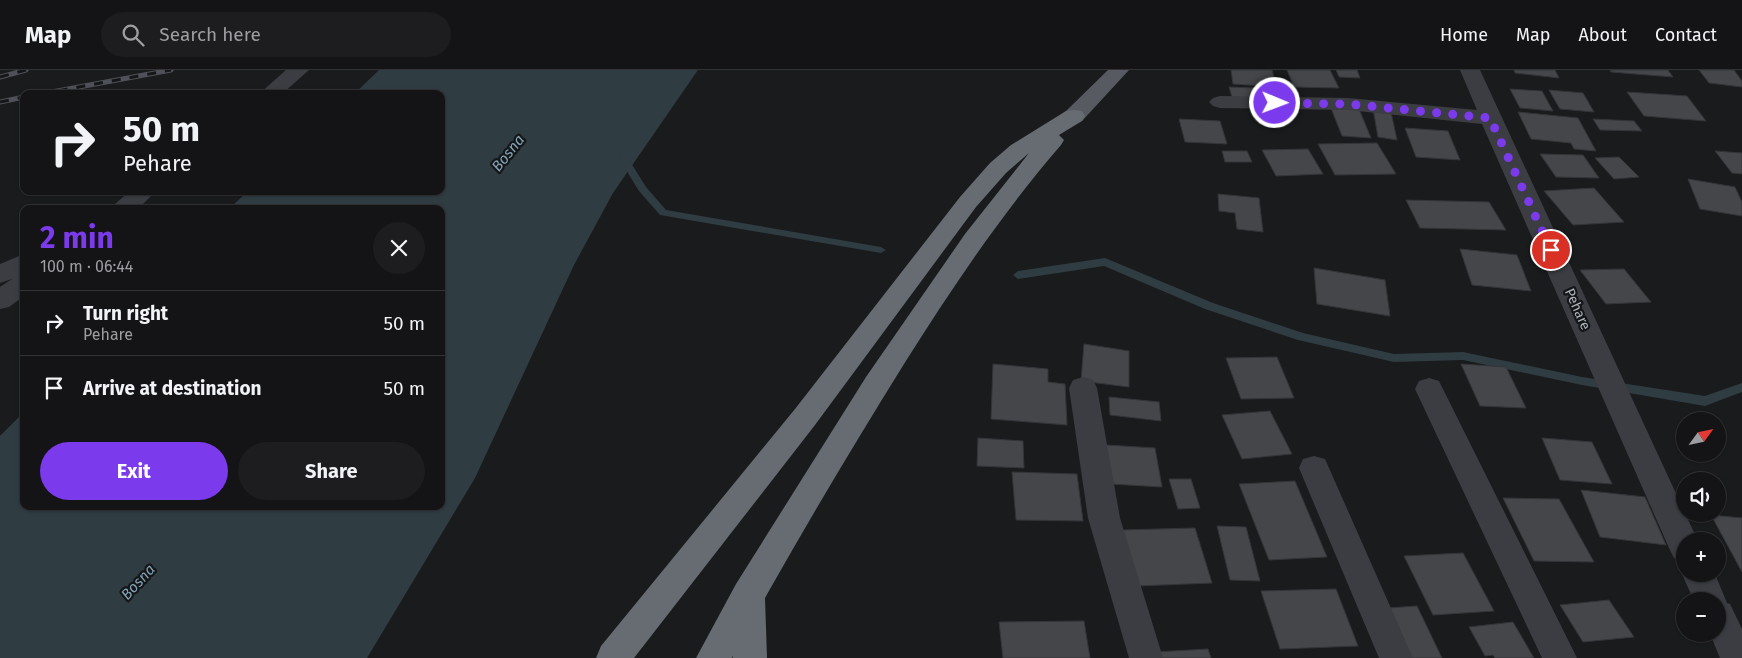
<!DOCTYPE html>
<html lang="en">
<head>
<meta charset="utf-8">
<style>
  body { margin:0; font-family:"Fira Sans",sans-serif; background:#1d1d1f; color:#f1f3f6; height:100vh; display:flex; flex-direction:column; font-size:19px; white-space:nowrap }
  * { box-sizing:border-box; margin:0 }
  p { font-size:16px; color:#9d9ea1 }
  .icon { flex:none; width:28px; height:28px; fill:none; stroke:currentColor; stroke-width:2; stroke-linecap:round; stroke-linejoin:round }
  .map { position:relative; flex:1; overflow:hidden }
  .details { position:absolute; left:20px; top:135px; width:425px; height:305px; display:flex; flex-direction:column; background:#141416; border-radius:10px; box-shadow:0 1px 4px #0004,0 0 0 1px #333335 }
  .details>* { flex:none }
  .top-card { position:absolute; left:20px; top:20px; width:425px; height:105px; border-radius:10px; box-shadow:0 1px 4px #0004,0 0 0 1px #333335; background:#141416; color:#f1f3f6; overflow:hidden }
  .needle { width:32px; rotate:57deg }
  .buttons { position:absolute; left:1676px; top:342px; display:grid; gap:10px }
  .buttons a { display:grid; place-items:center; width:50px; height:50px; border-radius:50%; background:#141416; box-shadow:0 1px 4px #0004,0 0 0 1px #333335; font-size:25px }
  .pin { position:absolute; display:grid; place-items:center; width:42px; height:42px; color:#fff; margin:-21px; border:2px solid #fff; border-radius:50%; box-shadow:0 1px 5px #0007 }
  .me { position:absolute; width:55px; margin:-28px; rotate:91deg; stroke-linejoin:round; filter:drop-shadow(0 0 4px #0008) }
  .turn { display:flex; align-items:center; gap:18px; height:105px; padding:0 20px; font-size:22px }
  .turn .icon { width:65px; height:65px; stroke-width:2.5 }
  .turn b { display:block; font-size:35px; line-height:42px }
  .round { display:grid; place-items:center; flex:none; width:52px; height:52px; border-radius:26px; background:#1d1d1f }
  .head { display:flex; align-items:center; justify-content:space-between; height:85px; padding:0 20px }
  h1 { font-size:30px; font-weight:700; line-height:38px; color:#7c3aed }
  .primary-button { display:flex; gap:10px; margin-top:auto; padding:10px 20px }
  .primary-button a { flex:1; height:58px; border-radius:30px; background:#7c3aed; color:#fff; font-size:20px; font-weight:700; line-height:58px; text-align:center }
  .primary-button a+a { background:#1d1d1f; color:#f1f3f6 }
  ul { padding:0; list-style:none }
  li { display:flex; align-items:center; gap:15px; height:65px; padding:0 20px; border-top:1px solid #333335 }
  li div { flex:1 }
  li b { display:block; font-size:19px }
  li em { font-style:normal }
  header { display:flex; align-items:center; gap:30px; box-sizing:border-box; height:70px; padding:0 25px; background:#141416; border-bottom:1px solid #333335 }
  header strong { font-size:24px }
  nav { display:flex; gap:28px; margin-inline-start:auto; font-size:18px }
  .search { width:350px; height:45px; background:#1d1d1f; display:flex; align-items:center; gap:12px; box-sizing:border-box; padding:0 18px; border-radius:28px; color:#9d9ea1; font-size:19px }
  .map>svg:first-child { display:block }
  .water { fill:#2f3c42 }
  .lines { fill:none; stroke-linecap:round; stroke-linejoin:round }
  .stream { fill:#2f3c42; fill-rule:evenodd }
  .building { fill:#44464a; stroke:#343539 }
  .street { fill:#3b3d42; fill-rule:evenodd }
  .primary { fill:#575a61; fill-rule:evenodd }
  .highway { fill:#676c73; fill-rule:evenodd }
  .rail-casing { stroke:#4e5157; stroke-width:5 }
  .rail { stroke:#151618; stroke-width:3; stroke-dasharray:9; stroke-linecap:butt }
  .route { stroke:#7c3aed; stroke-width:9; stroke-dasharray:0 16.2 }
  .labels { text-anchor:middle; stroke-width:4.5; stroke-linejoin:round; paint-order:stroke }
  .street-label { font-size:14px; fill:#adb3bc; stroke:#151618 }
  .water-label { font-size:15px; font-style:italic; fill:#83a5b8; stroke:#151618 }
</style>
</head>
<body>
<header>
<strong>Map</strong>
<div class="search"><svg class="icon" aria-label="search" viewBox="0 0 24 24"><circle cx="10" cy="10" r="6"/><path d="M15 15l6 6"/></svg>Search here</div>
<nav><a>Home</a><a>Map</a><a>About</a><a>Contact</a></nav>
</header>
<div class="map">
<svg width="1742" height="588" viewBox="0 0 1742 588">
  <rect width="100%" height="100%" fill="#1a1b1d"/>
  <path class="water" d="M379,0H698L613,123L574,195L475,408L367,588H0V366L24,342V436H441V139H229L248,121H441V24H354Z"/>
  <g class="lines">
    <path class="stream" d="M623,84L626,85L646,117L666,140L881,177L886,180L881,183L660,145L639,121L618,87Z
      M1105,188L1213,233L1303,263L1394,284L1463,282L1582,307L1705,326L1742,313V322L1705,336L1582,315L1463,290L1394,292L1298,270L1205,239L1104,196L1018,209L1013,205L1018,201Z"/>
  </g>
  <path class="building" d="M1231,0H1272L1277,17L1233,14Z
    M1287,0H1330L1339,18L1294,17Z
    M1336,0H1357L1360,8L1339,7Z
    M1514,0H1555L1559,8L1515,3Z
    M1610,0H1668L1673,7L1611,2Z
    M1699,0H1734L1742,11V17L1709,13Z
    M1229,17L1255,18L1259,28L1232,27Z
    M1510,19L1542,21L1553,41L1520,38Z
    M1549,20L1583,23L1594,42L1560,39Z
    M1627,22L1687,26L1706,51L1644,46Z
    M1331,38L1359,39L1371,68L1342,66Z
    M1373,39L1391,42L1397,70L1378,67Z
    M1518,42L1578,48L1596,81L1574,79L1571,73L1531,69Z
    M1179,49L1220,51L1227,74L1185,72Z
    M1593,49L1634,51L1642,61L1600,60Z
    M1405,58L1448,61L1460,90L1416,87Z
    M1377,73L1396,104L1335,105L1318,74Z
    M1308,79L1323,104L1276,106L1262,80Z
    M1222,81H1247L1252,92H1225Z
    M1715,81L1742,83V104L1732,103Z
    M1540,84L1583,85L1599,108L1556,107Z
    M1619,87L1639,107L1614,109L1595,88Z
    M1688,109L1735,117L1742,132V146L1700,139Z
    M1594,118L1624,152L1573,155L1544,121Z
    M1218,124L1259,128L1263,162L1237,159L1235,143L1219,141Z
    M1406,130L1489,132L1506,160L1420,158Z
    M1460,179L1517,185L1531,221L1472,215Z
    M1314,198L1385,210L1390,246L1317,234Z
    M1624,199L1651,232L1606,234L1580,200Z
    M1084,274L1129,281V317L1081,311Z
    M1277,287L1294,328L1241,329L1226,288Z
    M993,294L1048,299V312L1065,314L1067,355L991,349Z
    M1461,294L1506,297L1526,338L1480,336Z
    M1109,327L1159,332L1161,351L1110,345Z
    M1270,341L1292,384L1242,389L1222,345Z
    M978,368L1023,371L1024,398L977,396Z
    M1542,368L1592,372L1612,414L1560,410Z
    M1106,375L1155,378L1162,417L1111,414Z
    M1012,402L1077,404L1083,451L1016,450Z
    M1169,409H1191L1200,438L1178,439Z
    M1295,411L1327,487L1269,490L1239,414Z
    M1581,420L1645,427L1666,475L1600,467Z
    M1503,428L1559,429L1594,492L1534,491Z
    M1711,445L1742,448V502Z
    M1217,456L1246,457L1260,511L1230,510Z
    M1195,458L1212,513L1136,516L1122,460Z
    M1463,483L1494,541L1433,545L1404,486Z
    M1336,519L1358,576L1280,579L1261,521Z
    M1609,530L1634,567L1583,572L1560,535Z
    M1417,536L1442,588H1410L1388,538Z
    M1084,551L1090,588H1003L999,552Z
    M1513,552L1534,588H1495L1493,585L1485,586L1469,557Z
    M1208,579L1211,588H1157L1155,582Z"/>
  <g class="lines">
    <path class="street" d="M286,0H309L282,24H259Z
      M1460,0H1480L1698,471H1685V492L1674,488L1669,478L1482,54L1348,40L1220,38L1213,36L1209,32L1213,28L1220,26L1348,28L1477,40Z
      M130,121H156L138,139H111L115,134Z
      M24,184V203L19,206L24,204V226L9,237L0,239V217L12,209L0,213V194Z
      M1083,307L1093,310L1097,318L1120,448L1163,588H1129L1088,448L1069,318L1073,310Z
      M1429,308L1439,311L1443,319L1577,588H1542L1415,319L1419,311Z
      M1314,386L1325,389L1329,398L1413,588H1379L1299,398L1303,389Z
      M1685,497V504H1715L1727,533L1730,534L1742,559V588H1720L1710,564H1718V531H1694L1682,504Z"/>
    <path class="primary" d="M1108,0H1129L1082,51L1074,52L1066,51L1063,46L1066,41Z"/>
    <path class="highway" d="M1074,40L1082,41L1085,46L1082,51L1059,65L1064,70L1061,75C1002,143 952,218 904,294C858,368 813,443 770,519L765,528L767,588H733V586L732,588H696L736,514L866,307L965,164L1029,83L1006,103L976,137L815,355L634,588H596L601,576L795,339L960,127L990,93L1011,75L1066,41Z"/>
    <g class="rail-casing">
      <path id="rail" d="M0,7L26,0
        M41,24L171,0
        M0,32L24,27"/>
    </g>
    <use href="#rail" class="rail"/>
  </g>
  <g class="lines">
    <path class="route" d="M1275,33L1348,34L1490,48L1551,180"/>
  </g>
  <g class="labels">
    <g class="street-label">
      <text transform="translate(1578 239) rotate(66)" y="5">Pehare</text>
    </g>
    <g class="water-label">
      <text transform="translate(508 83) rotate(-51)" y="5">Bosna</text>
      <text transform="translate(138 512) rotate(-47)" y="5">Bosna</text>
    </g>
  </g>
</svg>
<div class="buttons">
<a><svg class="needle" viewBox="-14 -14 28 28"><path d="M0-13l5 13h-10z" fill="#e53935"/><path d="M0 13l5-13h-10z" fill="#9d9ea1"/></svg></a>
<a><svg class="icon" aria-label="sound" viewBox="0 0 24 24"><path d="M4 9h4l5-4v14l-5-4H4zM17 9q2 3 0 6"/></svg></a>
<a>+</a>
<a>−</a>
</div>
<div class="pin" style="left:1551px;top:180px;background:#d93025"><svg class="icon" aria-label="arrive" viewBox="0 0 24 24"><path d="M6 21V4h12l-3 4 3 4H6"/></svg></div>
<svg class="me" style="left:1275px;top:33px" viewBox="-20 -20 40 40"><circle r="17" fill="#7c3aed" stroke="#fff" stroke-width="3"/><path d="M0-11L8 9 0 5-8 9z" fill="#fff"/></svg>
<div class="top-card">
<div class="turn"><svg class="icon" aria-label="right" viewBox="0 0 24 24"><path d="M7 20v-9h11M14 6l5 5-5 5"/></svg><div><b>50 m</b>Pehare</div></div>
</div>
<section class="details">
<div class="head"><div><h1>2 min</h1><p>100 m · 06:44</p></div><a class="round"><svg class="icon" aria-label="close" viewBox="0 0 24 24"><path d="M6 6l12 12M18 6L6 18"/></svg></a></div>
<ul>
<li><svg class="icon" aria-label="right" viewBox="0 0 24 24"><path d="M7 20v-9h11M14 6l5 5-5 5"/></svg><div><b>Turn right</b><p>Pehare</p></div><em>50 m</em></li>
<li><svg class="icon" aria-label="arrive" viewBox="0 0 24 24"><path d="M6 21V4h12l-3 4 3 4H6"/></svg><div><b>Arrive at destination</b></div><em>50 m</em></li>
</ul>
<div class="primary-button"><a>Exit</a><a>Share</a></div>
</section>
</div>
</body>
</html>
